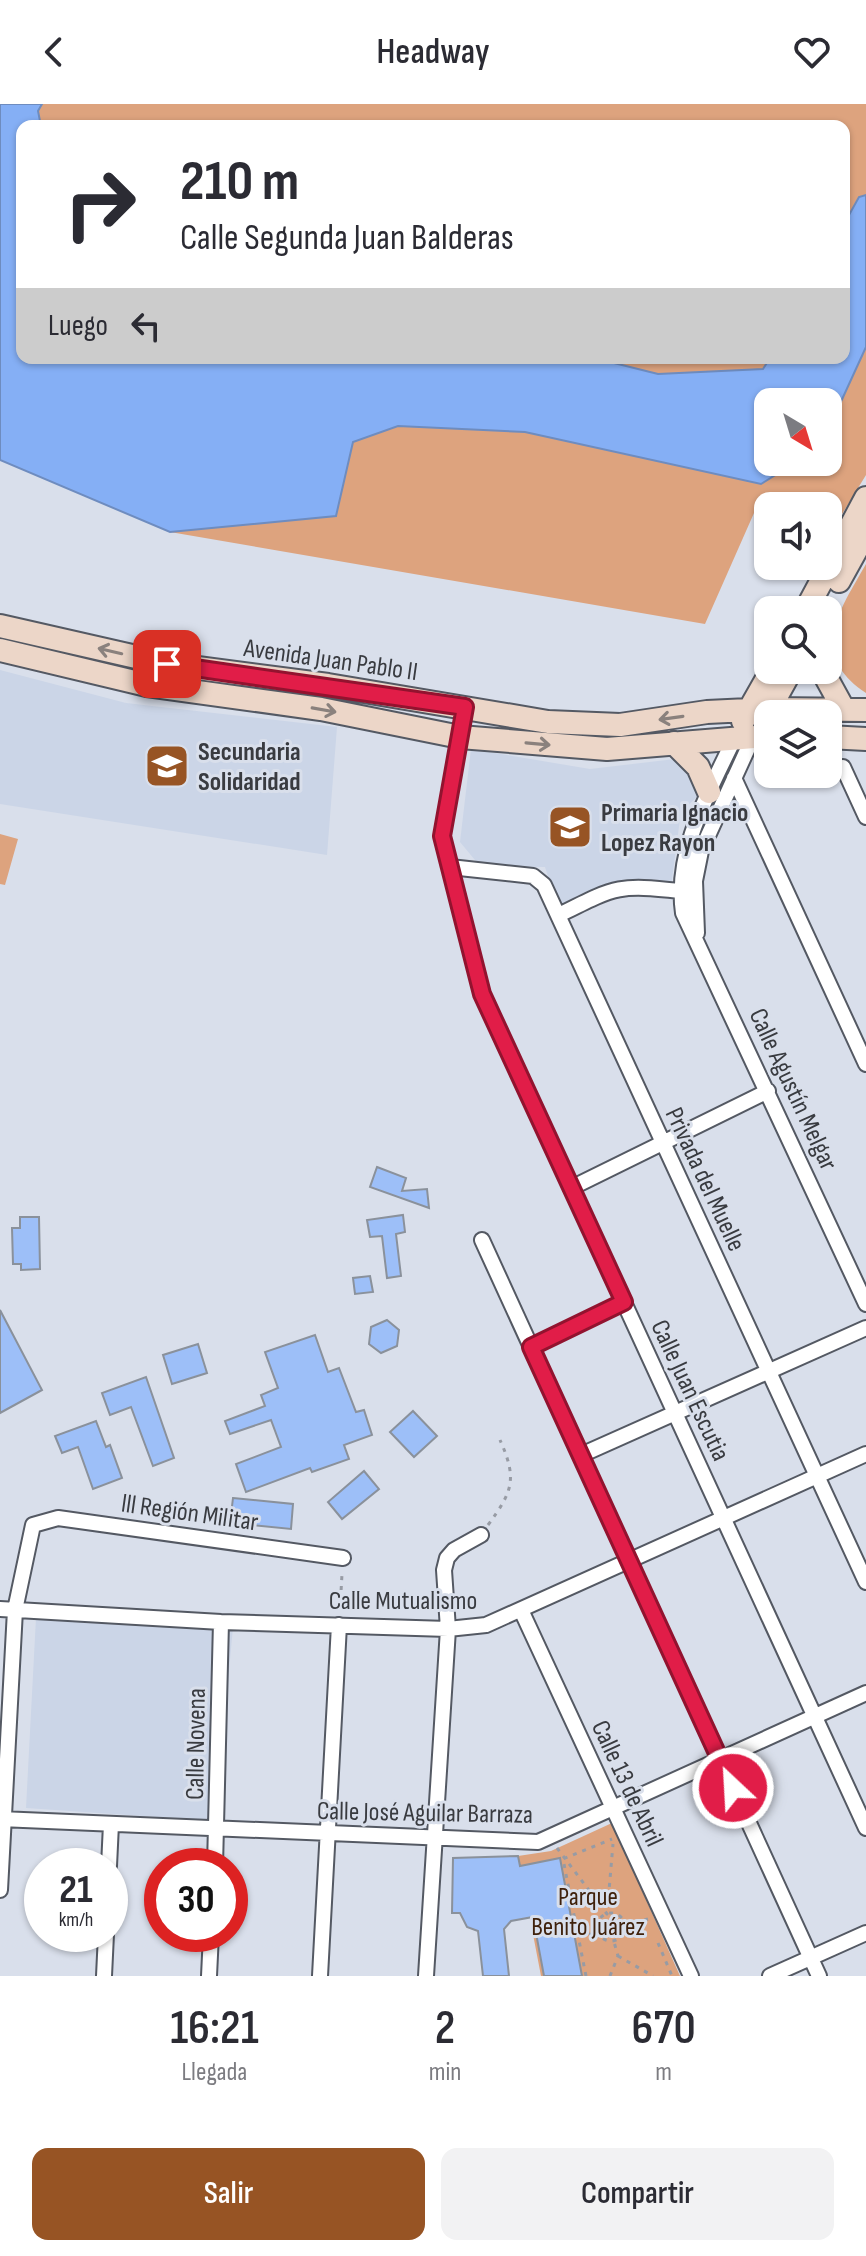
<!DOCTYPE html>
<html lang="es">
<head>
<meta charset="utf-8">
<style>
  body { margin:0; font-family:"Sofia Sans Condensed",sans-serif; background:#f2f2f3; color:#2b2b33; height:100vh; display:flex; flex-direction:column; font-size:30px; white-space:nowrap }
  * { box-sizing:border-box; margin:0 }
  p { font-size:26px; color:#7c7c81 }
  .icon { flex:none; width:44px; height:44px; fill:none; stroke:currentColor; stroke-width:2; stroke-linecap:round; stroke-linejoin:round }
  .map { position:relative; height:1872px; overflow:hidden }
  .side { display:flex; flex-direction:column; background:#fff; flex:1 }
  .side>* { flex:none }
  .hud { position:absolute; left:16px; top:16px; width:834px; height:244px; border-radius:16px; box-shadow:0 2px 6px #0004; background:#fff; color:#2b2b33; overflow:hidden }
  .needle { width:52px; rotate:142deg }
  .fabs { position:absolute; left:754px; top:284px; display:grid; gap:16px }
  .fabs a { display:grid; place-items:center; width:88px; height:88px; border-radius:16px; background:#fff; box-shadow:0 2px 6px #0004; font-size:40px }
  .speed { position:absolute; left:24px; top:1744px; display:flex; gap:16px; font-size:40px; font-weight:700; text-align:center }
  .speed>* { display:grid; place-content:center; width:104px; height:104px; border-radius:50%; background:#fff; box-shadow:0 2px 6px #0004; line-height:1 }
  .speed small { font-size:20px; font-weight:400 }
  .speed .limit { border:12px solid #d22; background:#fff; color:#111 }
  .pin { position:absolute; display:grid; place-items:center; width:68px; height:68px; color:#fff; margin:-34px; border-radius:16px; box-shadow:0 4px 12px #0006 }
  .me { position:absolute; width:88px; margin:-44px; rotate:335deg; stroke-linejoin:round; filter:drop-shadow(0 0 6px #0008) }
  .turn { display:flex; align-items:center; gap:28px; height:168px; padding:0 32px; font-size:36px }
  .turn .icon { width:104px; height:104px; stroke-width:2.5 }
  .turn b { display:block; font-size:56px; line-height:68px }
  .then { display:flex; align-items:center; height:76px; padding:0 32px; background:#0003; gap:16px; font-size:30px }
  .eta { display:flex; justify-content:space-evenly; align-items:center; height:136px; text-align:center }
  .eta b { font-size:48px; font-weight:600; line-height:56px }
  .action { display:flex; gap:16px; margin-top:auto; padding:16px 32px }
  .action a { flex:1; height:92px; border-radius:16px; background:#975424; color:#fff; font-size:32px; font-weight:600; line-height:92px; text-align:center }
  .action a+a { background:#f2f2f3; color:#2b2b33 }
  header { display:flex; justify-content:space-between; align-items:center; height:104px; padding:0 32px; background:#fff; font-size:36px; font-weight:600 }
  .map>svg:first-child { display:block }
  .built { fill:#cbd5e7 }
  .green { fill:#dda37e }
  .water { fill:#85aff5; stroke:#6e8cbf; stroke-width:2 }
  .building { fill:#9dbff8; stroke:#8a919b; stroke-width:2 }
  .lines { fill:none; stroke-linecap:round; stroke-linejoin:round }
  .street-casing { stroke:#545963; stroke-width:18 }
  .secondary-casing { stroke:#545963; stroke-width:26 }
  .path { stroke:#979ba4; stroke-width:3; stroke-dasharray:4 6; stroke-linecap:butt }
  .street { stroke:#fff; stroke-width:14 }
  .secondary { stroke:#ecd6c8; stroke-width:22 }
  .oneway { stroke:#8a817d }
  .route-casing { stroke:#92132f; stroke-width:20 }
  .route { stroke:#e11d48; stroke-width:14 }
  .labels { text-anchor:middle; stroke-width:6; stroke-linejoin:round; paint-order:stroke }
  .street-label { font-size:26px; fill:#393b40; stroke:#d9dfeb }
  .poi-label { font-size:26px; font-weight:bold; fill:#393b40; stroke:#d9dfeb; text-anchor:start }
  .park-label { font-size:26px; fill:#3f210b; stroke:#d9dfeb }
</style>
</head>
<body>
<header><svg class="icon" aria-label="back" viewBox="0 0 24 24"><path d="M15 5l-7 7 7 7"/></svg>Headway<svg class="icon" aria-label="heart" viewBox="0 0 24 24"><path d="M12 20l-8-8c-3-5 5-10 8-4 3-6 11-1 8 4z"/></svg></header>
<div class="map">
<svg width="866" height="1872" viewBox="0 0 866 1872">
  <rect width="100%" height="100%" fill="#d9dfeb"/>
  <path class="built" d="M0,566L126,599L337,623L327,751L0,700Z
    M471,645L590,665L675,655L696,677L698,692L681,708L671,782L617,777L558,803L545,763L480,762L460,738Z
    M36,1514L233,1523L215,1717L26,1704Z"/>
  <path class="green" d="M42,0H866V91L859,93L844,120V22H41L38,7Z
    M866,243V371L828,433V402H768V414L754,409L705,520L170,428L336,412L353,337L398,322L525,328L761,380L796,358H828V326Z
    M594,254H770L764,265L658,270Z
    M866,460V589C807,550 840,506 866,460Z
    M0,730L18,735L5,781L0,780Z
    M612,1719L680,1872H541L518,1752L551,1747Z"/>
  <path class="water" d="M0,0H42L38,7L41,22H22V254H594L658,270L763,265L770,254H844V120L859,93L866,91V243L828,326V298H768V358H796L761,380L525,328L398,322L353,338L336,412L170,428L0,356Z"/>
  <path class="building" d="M377,1063L406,1074L402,1087L427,1085L429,1104L370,1083Z
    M403,1111L405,1128L396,1130L401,1172L387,1174L382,1132L370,1133L367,1116Z
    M20,1113H39L40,1165L21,1166V1160H13L12,1124H20Z
    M370,1172L373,1188L355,1190L353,1174Z
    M0,1206L42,1286L0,1309Z
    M387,1216L399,1226L397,1242L381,1249L369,1240L371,1223Z
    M315,1231L328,1268L339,1264L356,1308L364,1306L372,1331L344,1341L349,1355L312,1368L310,1364L246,1388L236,1360L281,1343L271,1316L230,1330L225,1317L265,1302L261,1291L278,1284L265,1248Z
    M198,1240L207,1269L172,1280L163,1251Z
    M146,1273L174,1354L153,1362L131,1303L110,1311L102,1289Z
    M413,1307L437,1332L414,1353L390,1328Z
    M96,1317L106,1343L110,1341L122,1374L93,1385L78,1343L62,1349L55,1332Z
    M364,1367L379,1385L342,1415L328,1398Z
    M233,1394L293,1400L291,1425L230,1419Z
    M518,1752L520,1762L560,1754L582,1872H544L533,1813L511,1817L504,1825L509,1872H483L478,1827L467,1823L460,1809H452L453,1754Z"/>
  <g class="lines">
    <g class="street-casing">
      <path id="street" d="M465,603L442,732L482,890L866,1724
        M735,633C709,688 674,747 683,809L866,1200
        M843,663L866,713
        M734,674L866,960
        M450,763L533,772L544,781L866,1478
        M559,811C615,783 617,780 680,787
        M697,829L695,777L701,747L754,631
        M571,1084L768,987
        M482,1136L819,1872
        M531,1243L624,1198
        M581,1351L866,1224
        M0,1505L221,1518L448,1525L486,1521L866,1350
        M521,1506L691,1872
        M0,1715L538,1738L866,1589
        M109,1762L111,1720
        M215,1762L221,1518
        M0,1786L15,1506L33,1421L58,1414L343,1454
        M104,1872L106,1830
        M209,1872L211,1830
        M320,1872L339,1521
        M426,1872L448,1525L444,1466L447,1454L454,1446L481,1431
        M770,1872L866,1829"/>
    </g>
    <g class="secondary-casing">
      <path id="secondary" d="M839,477L866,428
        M806,506L866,394
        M0,522L167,560L328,581L548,618L620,621L707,608L771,605L866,606
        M0,546L147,581L321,605L460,633L607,645L768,632
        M822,566L844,606
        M765,613L791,566
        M743,617L772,566
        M828,633L866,635
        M674,639L698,663L709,688"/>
    </g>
    <path class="path" d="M488,1421C512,1388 518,1376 500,1336
      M340,1506L342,1470
      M557,1744L607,1810L613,1740
      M597 1823a14 14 0 1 1 28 0a14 14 0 1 1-28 0Z
      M625,1821L648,1815
      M579,1832L598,1829
      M658,1839L672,1872
      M618,1852L653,1872
      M586,1872L563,1755L612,1735
      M610,1872L618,1852L614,1838"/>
    <use href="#street" class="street"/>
    <use href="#secondary" class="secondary"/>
  </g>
  <defs><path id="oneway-shaft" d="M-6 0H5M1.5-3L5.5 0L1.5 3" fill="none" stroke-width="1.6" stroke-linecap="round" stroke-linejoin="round" transform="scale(2)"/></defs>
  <g class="oneway">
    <use href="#oneway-shaft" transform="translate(110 547) rotate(-167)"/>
    <use href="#oneway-shaft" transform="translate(324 606) rotate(10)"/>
    <use href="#oneway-shaft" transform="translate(671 614) rotate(172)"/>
    <use href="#oneway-shaft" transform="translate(538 640) rotate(5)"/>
  </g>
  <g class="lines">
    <g class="route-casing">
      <path id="route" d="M167,560L465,603L442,732L482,890L624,1198L531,1243L733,1684"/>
    </g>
    <use href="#route" class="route"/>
  </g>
  <defs>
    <g id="school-square" transform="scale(2.3)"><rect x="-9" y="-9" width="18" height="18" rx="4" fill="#975424" stroke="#d9dfeb"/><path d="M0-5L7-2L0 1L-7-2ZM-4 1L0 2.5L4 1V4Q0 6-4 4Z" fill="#fff"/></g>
  </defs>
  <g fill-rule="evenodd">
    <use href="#school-square" x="167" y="662"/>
    <use href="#school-square" x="570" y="723"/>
  </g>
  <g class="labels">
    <g class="street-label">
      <text transform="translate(331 555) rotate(8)" y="9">Avenida Juan Pablo II</text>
      <text transform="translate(794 985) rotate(65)" y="9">Calle Agustín Melgar</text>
      <text transform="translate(706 1075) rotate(65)" y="9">Privada del Muelle</text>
      <text transform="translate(691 1286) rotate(65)" y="9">Calle Juan Escutia</text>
      <text transform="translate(190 1408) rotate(8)" y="9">lll Región Militar</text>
      <text x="403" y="1505">Calle Mutualismo</text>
      <text transform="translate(195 1640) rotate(-89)" y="9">Calle Novena</text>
      <text transform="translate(628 1679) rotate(65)" y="9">Calle 13 de Abril</text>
      <text transform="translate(425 1708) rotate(1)" y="9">Calle José Aguilar Barraza</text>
    </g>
    <g class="poi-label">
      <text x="198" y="656">Secundaria<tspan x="198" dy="30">Solidaridad</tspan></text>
      <text x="601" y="717">Primaria Ignacio<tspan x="601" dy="30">Lopez Rayon</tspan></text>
    </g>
    <g class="park-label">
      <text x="588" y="1801">Parque<tspan x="588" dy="30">Benito Juárez</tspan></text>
    </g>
  </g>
</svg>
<div class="fabs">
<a><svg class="needle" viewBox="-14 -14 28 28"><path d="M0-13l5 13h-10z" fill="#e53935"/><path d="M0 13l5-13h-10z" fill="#7c7c81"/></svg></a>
<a><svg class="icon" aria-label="sound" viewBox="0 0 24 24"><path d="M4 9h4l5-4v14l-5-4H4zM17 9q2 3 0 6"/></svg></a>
<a><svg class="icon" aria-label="search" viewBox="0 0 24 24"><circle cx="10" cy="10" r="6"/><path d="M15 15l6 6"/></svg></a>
<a><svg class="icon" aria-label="layers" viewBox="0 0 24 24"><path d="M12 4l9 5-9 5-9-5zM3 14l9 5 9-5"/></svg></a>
</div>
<div class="speed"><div>21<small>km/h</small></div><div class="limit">30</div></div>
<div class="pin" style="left:167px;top:560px;background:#d93025"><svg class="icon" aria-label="arrive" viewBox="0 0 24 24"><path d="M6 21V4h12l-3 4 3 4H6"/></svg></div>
<svg class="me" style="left:733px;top:1684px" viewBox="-20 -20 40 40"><circle r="17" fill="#e11d48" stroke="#fff" stroke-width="3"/><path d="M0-11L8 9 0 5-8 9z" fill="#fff"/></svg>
<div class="hud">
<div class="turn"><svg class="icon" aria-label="right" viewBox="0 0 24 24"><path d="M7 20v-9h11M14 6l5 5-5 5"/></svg><div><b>210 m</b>Calle Segunda Juan Balderas</div></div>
<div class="then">Luego<svg class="icon" aria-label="left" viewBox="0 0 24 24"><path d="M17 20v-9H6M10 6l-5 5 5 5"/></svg></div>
</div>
</div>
<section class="side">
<div class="eta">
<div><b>16:21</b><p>Llegada</p></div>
<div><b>2</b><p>min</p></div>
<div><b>670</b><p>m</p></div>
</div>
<div class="action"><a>Salir</a><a>Compartir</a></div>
</section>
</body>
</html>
